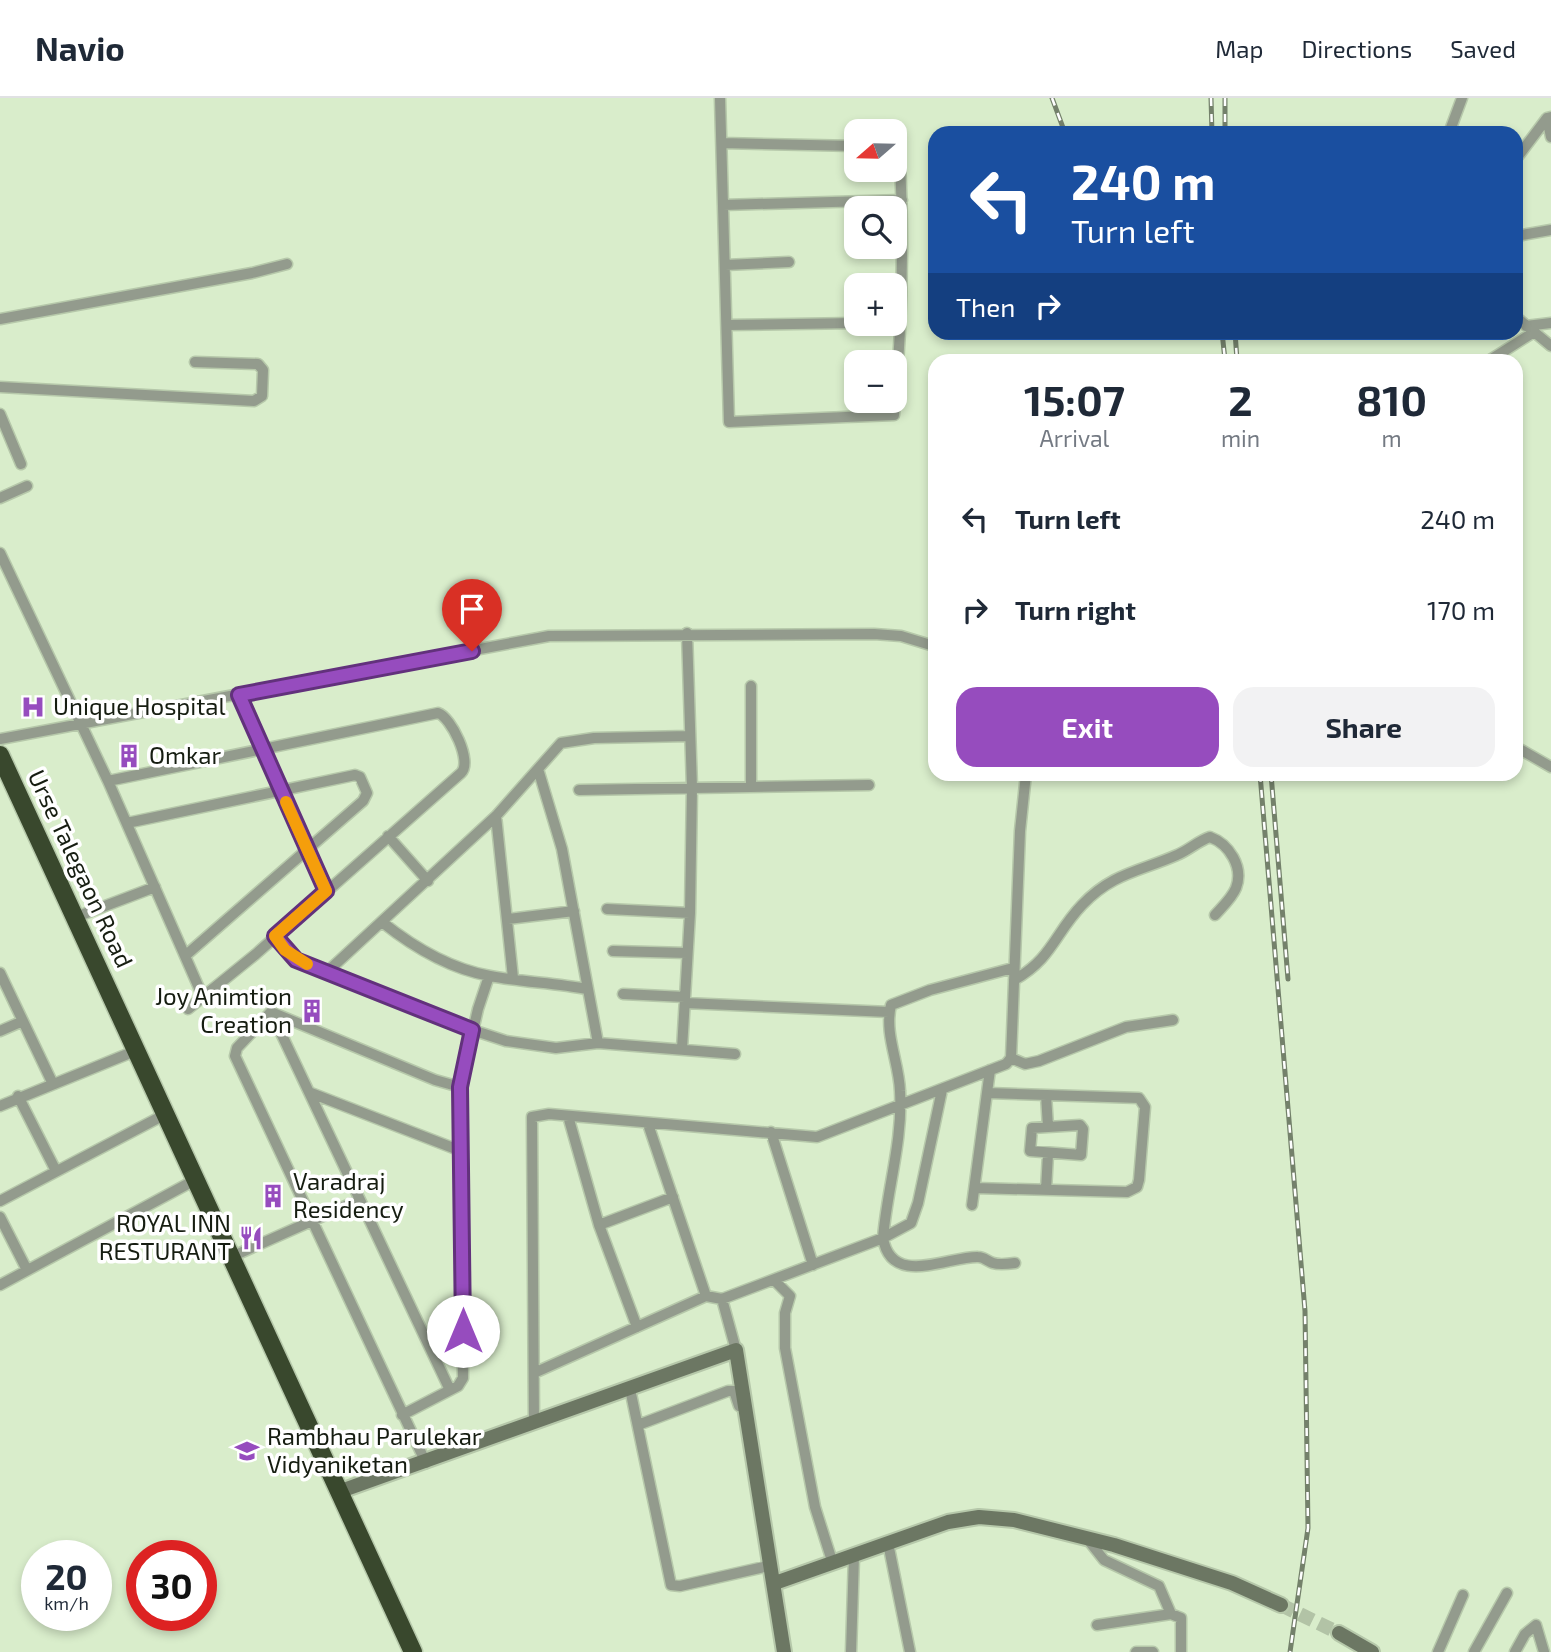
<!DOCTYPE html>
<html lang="en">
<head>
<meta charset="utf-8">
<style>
  body { margin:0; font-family:"Exo 2",sans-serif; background:#f2f2f3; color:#1f2937; height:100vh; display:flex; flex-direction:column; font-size:26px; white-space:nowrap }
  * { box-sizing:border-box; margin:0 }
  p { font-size:23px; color:#747a83 }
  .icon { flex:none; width:38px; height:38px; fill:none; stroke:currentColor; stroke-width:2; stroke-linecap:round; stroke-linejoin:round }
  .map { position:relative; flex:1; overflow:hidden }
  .drawer { position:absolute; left:928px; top:256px; width:595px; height:427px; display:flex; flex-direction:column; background:#fff; border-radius:21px; box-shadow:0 4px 10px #0003 }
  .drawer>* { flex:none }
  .top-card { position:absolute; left:928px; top:28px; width:595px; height:214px; border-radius:21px; box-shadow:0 4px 10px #0003; background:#1a4fa0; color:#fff; overflow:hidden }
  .needle { width:46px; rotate:250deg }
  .tools { position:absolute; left:844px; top:21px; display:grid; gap:14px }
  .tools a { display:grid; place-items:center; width:63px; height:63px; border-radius:14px; background:#fff; box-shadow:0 4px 10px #0003; font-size:35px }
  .speed { position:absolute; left:21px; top:1442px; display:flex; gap:14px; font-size:35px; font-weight:700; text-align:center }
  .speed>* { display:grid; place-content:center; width:91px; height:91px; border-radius:50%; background:#fff; box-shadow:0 4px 10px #0003; line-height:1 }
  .speed small { font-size:18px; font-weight:400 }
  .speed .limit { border:10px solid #d22; background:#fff; color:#111 }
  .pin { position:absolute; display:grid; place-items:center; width:60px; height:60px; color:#fff; margin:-72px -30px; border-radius:50% 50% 50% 0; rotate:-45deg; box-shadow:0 0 7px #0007 }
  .pin .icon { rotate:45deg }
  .me { position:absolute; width:77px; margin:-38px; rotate:0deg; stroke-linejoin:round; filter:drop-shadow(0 0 5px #0008) }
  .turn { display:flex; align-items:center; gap:24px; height:147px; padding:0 28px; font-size:32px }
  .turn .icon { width:91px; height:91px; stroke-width:2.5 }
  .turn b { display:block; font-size:49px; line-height:60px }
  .then { display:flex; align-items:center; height:66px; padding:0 28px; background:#0003; gap:14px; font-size:26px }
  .eta { display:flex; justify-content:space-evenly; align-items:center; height:119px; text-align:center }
  .eta b { font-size:42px; font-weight:700; line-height:49px }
  .action { display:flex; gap:14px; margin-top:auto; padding:14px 28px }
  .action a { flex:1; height:80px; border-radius:21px; background:#964cbe; color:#fff; font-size:28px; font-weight:700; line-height:80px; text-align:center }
  .action a+a { background:#f2f2f3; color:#1f2937 }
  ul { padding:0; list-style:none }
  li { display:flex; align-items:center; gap:21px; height:91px; padding:0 28px }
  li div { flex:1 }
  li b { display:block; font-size:26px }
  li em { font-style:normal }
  header { display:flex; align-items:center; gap:42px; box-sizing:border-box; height:98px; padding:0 35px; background:#fff; border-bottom:2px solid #e0e1e3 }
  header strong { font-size:33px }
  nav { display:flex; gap:38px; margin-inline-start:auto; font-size:24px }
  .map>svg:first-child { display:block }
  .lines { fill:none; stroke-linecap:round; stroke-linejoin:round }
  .secondary-tunnel { stroke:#b2c3a6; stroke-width:14; stroke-dasharray:14 7; stroke-linecap:butt }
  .street-casing { stroke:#b6c8aa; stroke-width:13 }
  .secondary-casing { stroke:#b6c8aa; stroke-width:18 }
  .highway-casing { stroke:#b6c8aa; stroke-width:21 }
  .street { stroke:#939b8d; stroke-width:10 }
  .secondary { stroke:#6c7763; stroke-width:14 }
  .highway { stroke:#39482d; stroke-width:18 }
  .rail-casing { stroke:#74816b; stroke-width:5 }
  .rail { stroke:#fff; stroke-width:2.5; stroke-dasharray:8; stroke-linecap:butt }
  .route-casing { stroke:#62317c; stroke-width:18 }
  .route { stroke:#964cbe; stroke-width:12 }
  .slow { stroke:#f59e0b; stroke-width:12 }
  .labels { text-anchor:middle; stroke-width:7; stroke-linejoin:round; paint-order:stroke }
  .poi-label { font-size:24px; fill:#161d11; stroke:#fff; text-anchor:start }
  .street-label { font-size:24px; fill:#161d11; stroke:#fff }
</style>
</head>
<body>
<header>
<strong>Navio</strong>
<nav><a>Map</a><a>Directions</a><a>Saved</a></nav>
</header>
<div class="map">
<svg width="1551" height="1554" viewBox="0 0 1551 1554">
  <rect width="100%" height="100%" fill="#d9edcb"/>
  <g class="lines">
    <path class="secondary-tunnel" d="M1281,1507L1339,1535"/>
    <g class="street-casing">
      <path id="street" d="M720,0L729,324L894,317C902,232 904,147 900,61L894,58
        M1547,20L1551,39
        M1449,35L1462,0
        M722,45L856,48
        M1516,61L1547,20L1551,19
        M723,107L902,102
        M1516,138L1551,132
        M725,167L789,164
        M1516,219L1551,248
        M0,221L252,175L287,166
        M727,227L856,225
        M1526,228L1551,225
        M1490,262L1534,234
        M0,289L254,303L262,298L263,272L258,266L195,264
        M0,316L21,366
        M0,400L27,388
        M0,455L108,683L203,899
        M239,597L326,793
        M0,641L549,538L874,536L901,538L934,548
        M1516,649L1551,669
        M538,671L562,751L598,945
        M108,683L438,615C451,619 473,664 461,675L256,856L188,911
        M751,688V588
        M579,692L869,687
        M496,718L513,880
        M127,725L355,677L360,679L367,695L363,703L185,858
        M388,738L428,783
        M607,811L690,815
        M76,819L155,789
        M508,821L574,813
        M382,824C412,848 451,871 490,878C522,884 555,885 587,891
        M275,838L297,862L457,927L506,943L556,950L598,945L735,956
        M613,853L687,855
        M1013,870L930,892L891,907C884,936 899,964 900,993C903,1043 887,1091 883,1140C891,1190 949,1158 978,1159C984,1159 987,1163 993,1165C999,1167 1008,1166 1015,1165
        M327,874L496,718L561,645L594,640L689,638
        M0,875L52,984
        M1014,882C1052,861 1055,835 1082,807C1112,775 1141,773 1177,757C1189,752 1198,743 1210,739C1229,746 1244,769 1236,790C1232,800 1222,809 1215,817
        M623,896L685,899
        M685,905L889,914
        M271,914L450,1292
        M0,933L23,923
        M682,951L690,815L692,690L687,535
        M1011,960L1025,966L1039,963L1126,929L1173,922
        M311,995L461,1053
        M1046,997L1048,1029
        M18,998L56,1073
        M0,1008L135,953
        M568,1018L599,1127L637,1229
        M648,1026L706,1198
        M1080,1027L1083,1031L1081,1057L1030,1053L1032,1030Z
        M771,1034L813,1167
        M975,1090L1127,1094L1137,1089L1139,1082L1145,1009L1139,1000L988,995
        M1046,1092L1048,1056
        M0,1103L164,1017
        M972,1107L990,972
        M0,1119L27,1172
        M599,1127L673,1099
        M231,1159L359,1102
        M775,1183L790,1198L785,1215V1250L815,1409L833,1466
        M0,1187L195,1082
        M722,1201L736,1252
        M534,1275L706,1198L722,1201L883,1140L911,1125L918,1105L942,992
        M630,1291L671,1487L680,1488L764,1469L771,1463
        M402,1317L458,1288L463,1280L460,989L478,911L489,878
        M534,1324L532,1019L549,1016L817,1039L1006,966L1011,960L1020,733L1026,676
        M638,1327L728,1293H734L739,1308
        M426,1365L235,958L237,950L271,914L435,982L460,989
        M1089,1443L1104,1462L1159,1488L1171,1516
        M888,1445L910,1554
        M1097,1527L1171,1516L1181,1520V1554
        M851,1554L854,1458
        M1136,1554H1153
        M1438,1554L1463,1497
        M1474,1554L1507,1495
        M1515,1554L1525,1536L1536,1527L1544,1554"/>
    </g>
    <g class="secondary-casing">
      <path id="secondary" d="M338,1394L736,1252L784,1554
        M775,1485L948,1424L979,1419L1014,1422L1114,1447L1232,1485L1281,1507
        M1339,1535L1372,1554"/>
    </g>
    <g class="highway-casing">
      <path id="highway" d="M0,657L413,1554"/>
    </g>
    <use href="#street" class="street"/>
    <use href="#secondary" class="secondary"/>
    <use href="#highway" class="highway"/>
    <g class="rail-casing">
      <path id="rail" d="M1052,0L1065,35
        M1211,0L1212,35
        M1225,0V35
        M1222,234L1225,262
        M1235,234L1237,262
        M1260,676L1305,1213L1308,1430L1290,1554
        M1271,676L1288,881"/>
    </g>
    <use href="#rail" class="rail"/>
  </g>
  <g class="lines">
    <g class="route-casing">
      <path id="route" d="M463,1233L460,989L472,932L296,862L275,838L326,793L239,597L472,553"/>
    </g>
    <use href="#route" class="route"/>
    <path class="slow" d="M286,704L326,793L275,838L285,852L307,866"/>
  </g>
  <defs>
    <g id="hospital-bare" transform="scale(1.89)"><path d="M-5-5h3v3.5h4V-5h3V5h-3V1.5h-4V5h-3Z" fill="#964cbe" stroke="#fff" stroke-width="2.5" paint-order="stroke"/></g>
    <g id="building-bare" transform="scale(1.89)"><path d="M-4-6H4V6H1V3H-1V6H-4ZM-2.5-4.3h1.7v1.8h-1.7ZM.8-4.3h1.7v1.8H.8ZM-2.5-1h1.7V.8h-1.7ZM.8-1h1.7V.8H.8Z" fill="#964cbe" stroke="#fff" stroke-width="2.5" paint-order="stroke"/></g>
    <g id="restaurant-bare" transform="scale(1.89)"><path d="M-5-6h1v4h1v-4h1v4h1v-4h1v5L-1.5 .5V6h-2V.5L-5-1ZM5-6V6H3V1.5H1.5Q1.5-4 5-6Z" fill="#964cbe" stroke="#fff" stroke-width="2.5" paint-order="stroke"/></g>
    <g id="school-bare" transform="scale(1.89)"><path d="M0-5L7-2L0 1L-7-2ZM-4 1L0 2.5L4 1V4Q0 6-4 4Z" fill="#964cbe" stroke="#fff" stroke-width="2.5" paint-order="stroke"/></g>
  </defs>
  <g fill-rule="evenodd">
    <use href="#hospital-bare" x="33" y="609"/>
    <use href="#building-bare" x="129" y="658"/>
    <use href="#building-bare" x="312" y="913"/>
    <use href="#building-bare" x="273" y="1098"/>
    <use href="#restaurant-bare" x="251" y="1140"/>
    <use href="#school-bare" x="247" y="1353"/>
  </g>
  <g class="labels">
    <g class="poi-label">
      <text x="53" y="617">Unique Hospital</text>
      <text x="149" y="666">Omkar</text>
      <text x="292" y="907" text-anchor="end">Joy Animtion<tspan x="292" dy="28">Creation</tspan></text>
      <text x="293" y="1092">Varadraj<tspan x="293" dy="28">Residency</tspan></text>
      <text x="231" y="1134" text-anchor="end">ROYAL INN<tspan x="231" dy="28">RESTURANT</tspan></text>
      <text x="267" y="1347">Rambhau Parulekar<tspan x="267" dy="28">Vidyaniketan</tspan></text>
    </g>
    <g class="street-label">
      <text transform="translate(80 771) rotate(65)" y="8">Urse Talegaon Road</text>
    </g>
  </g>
</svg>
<div class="tools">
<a><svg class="needle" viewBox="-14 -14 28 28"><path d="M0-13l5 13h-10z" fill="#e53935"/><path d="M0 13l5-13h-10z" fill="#747a83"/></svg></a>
<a><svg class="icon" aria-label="search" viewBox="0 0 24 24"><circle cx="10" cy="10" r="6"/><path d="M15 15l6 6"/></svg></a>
<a>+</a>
<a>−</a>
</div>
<div class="speed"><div>20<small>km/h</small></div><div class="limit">30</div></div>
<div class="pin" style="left:472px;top:553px;background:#d93025"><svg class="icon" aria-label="arrive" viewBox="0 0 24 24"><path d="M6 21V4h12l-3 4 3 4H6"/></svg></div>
<svg class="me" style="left:463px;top:1233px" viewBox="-20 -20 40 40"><circle r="19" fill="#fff"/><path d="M0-13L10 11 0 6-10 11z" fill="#964cbe"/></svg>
<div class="top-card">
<div class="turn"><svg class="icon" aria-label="left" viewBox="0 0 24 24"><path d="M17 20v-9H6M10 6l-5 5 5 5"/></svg><div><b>240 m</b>Turn left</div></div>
<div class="then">Then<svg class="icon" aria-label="right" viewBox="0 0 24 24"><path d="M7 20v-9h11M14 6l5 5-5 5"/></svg></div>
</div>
<section class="drawer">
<div class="eta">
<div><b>15:07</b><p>Arrival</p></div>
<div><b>2</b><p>min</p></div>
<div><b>810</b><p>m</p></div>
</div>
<ul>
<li><svg class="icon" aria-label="left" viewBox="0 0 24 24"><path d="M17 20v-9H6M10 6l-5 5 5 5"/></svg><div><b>Turn left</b></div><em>240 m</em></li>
<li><svg class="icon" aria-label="right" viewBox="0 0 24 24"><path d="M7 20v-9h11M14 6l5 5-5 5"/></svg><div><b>Turn right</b></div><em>170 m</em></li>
</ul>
<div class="action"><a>Exit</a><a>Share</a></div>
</section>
</div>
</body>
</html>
